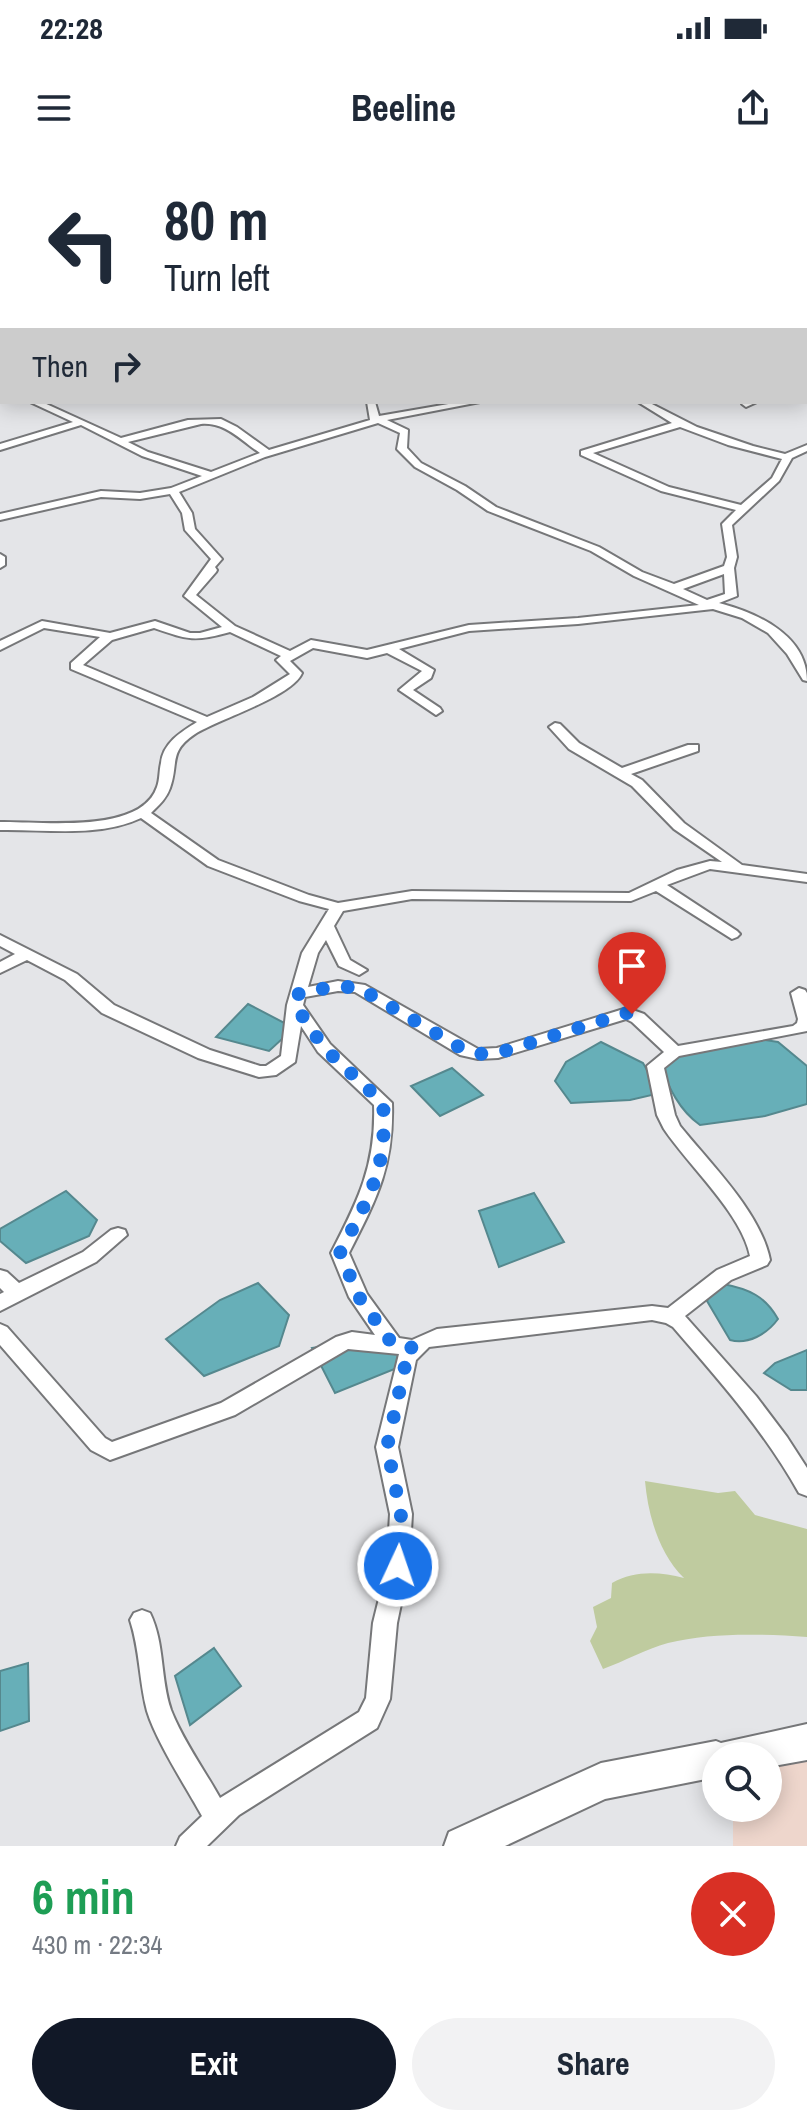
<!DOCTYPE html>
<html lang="en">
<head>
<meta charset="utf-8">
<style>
  body { margin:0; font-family:"Archivo Narrow",sans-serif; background:#f2f2f3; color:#1f2937; height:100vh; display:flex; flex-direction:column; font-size:30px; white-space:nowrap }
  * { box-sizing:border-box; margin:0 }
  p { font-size:26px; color:#747a83 }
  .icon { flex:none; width:44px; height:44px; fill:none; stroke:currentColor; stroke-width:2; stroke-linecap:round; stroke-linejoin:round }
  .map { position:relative; height:1686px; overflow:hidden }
  .panel { display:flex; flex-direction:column; background:#fff; flex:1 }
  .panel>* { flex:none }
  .hud { position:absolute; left:0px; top:0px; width:808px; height:244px; box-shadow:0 4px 20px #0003; background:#fff; color:#1f2937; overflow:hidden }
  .fabs { position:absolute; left:702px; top:1582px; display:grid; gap:16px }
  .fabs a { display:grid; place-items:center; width:80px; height:80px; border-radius:50%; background:#fff; box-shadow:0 4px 20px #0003; font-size:40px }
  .pin { position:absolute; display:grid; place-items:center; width:68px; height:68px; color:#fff; margin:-82px -34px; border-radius:50% 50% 50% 0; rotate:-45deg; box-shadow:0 0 8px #0007 }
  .pin .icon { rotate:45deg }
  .me { position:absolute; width:88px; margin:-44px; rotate:3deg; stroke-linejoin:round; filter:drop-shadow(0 0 6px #0008) }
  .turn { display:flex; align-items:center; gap:28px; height:168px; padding:0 32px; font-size:36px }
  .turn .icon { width:104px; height:104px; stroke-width:2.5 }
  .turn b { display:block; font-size:56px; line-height:68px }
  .then { display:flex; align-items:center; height:76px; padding:0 32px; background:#0003; gap:16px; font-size:30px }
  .round { display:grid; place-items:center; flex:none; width:84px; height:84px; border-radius:42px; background:#f2f2f3 }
  .headline { display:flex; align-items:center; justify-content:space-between; height:136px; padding:0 32px }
  h1 { font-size:48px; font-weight:800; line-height:60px; color:#1e9e55 }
  .action { display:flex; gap:16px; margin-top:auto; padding:16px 32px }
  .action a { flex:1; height:92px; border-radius:48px; background:#111827; color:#fff; font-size:32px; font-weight:800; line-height:92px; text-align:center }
  .action a+a { background:#f2f2f3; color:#1f2937 }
  .status { display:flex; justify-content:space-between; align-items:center; height:56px; padding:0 40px; background:#fff; direction:ltr }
  .status svg { height:22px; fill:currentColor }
  header { display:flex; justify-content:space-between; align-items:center; height:104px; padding:0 32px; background:#fff; font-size:36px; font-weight:800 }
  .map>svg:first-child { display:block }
  .industrial { fill:#eed6cc }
  .green { fill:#bfcb9f }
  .water { fill:#67afb8; stroke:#55888e; stroke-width:2 }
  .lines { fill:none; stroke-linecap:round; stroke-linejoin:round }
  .minor-casing { stroke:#767779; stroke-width:4 }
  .secondary-casing { stroke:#767779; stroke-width:4 }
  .minor { fill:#fff; fill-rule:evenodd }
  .secondary { fill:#fff; fill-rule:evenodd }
  .route { stroke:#1a73e8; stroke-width:14; stroke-dasharray:0 25.2 }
</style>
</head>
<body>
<div class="status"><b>22:28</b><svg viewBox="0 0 49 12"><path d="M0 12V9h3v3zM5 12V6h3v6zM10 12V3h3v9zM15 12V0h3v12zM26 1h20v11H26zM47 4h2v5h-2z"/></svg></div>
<header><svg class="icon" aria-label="menu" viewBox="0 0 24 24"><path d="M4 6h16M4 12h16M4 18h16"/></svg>Beeline<svg class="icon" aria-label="share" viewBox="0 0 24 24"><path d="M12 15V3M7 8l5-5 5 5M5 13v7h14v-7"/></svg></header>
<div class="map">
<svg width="807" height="1686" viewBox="0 0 807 1686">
  <rect width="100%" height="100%" fill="#e4e5e8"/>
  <path class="industrial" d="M807,1587V1686H733V1648H768V1596Z"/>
  <path class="green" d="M645,1321L718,1333L735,1331L755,1355L807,1369V1477C763,1474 711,1472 668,1483C646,1489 625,1501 603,1509L590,1481L597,1467L593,1447L611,1438L612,1423C635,1410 660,1412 684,1418C659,1394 648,1355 645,1321Z"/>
  <path class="water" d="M248,844L294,868L269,891L216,877Z
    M759,879L778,882L807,906V944L765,956L700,965C679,950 669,928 660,904L680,893Z
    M601,882L643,903L656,926L652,935L630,940L571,943L555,921L566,902Z
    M452,908L483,935L440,956L411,926Z
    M66,1031L97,1060L89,1076L26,1103L0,1081V1069Z
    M534,1033L564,1082L499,1107L479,1051Z
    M258,1123L289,1155L279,1186L204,1216L166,1179L220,1140Z
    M723,1124C749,1129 765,1136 778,1159C767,1174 748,1185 730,1180L707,1141L714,1129Z
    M389,1175L402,1206L335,1233L312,1188Z
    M807,1190V1230H791L764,1213L775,1203Z
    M214,1488L241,1526L190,1565L175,1516Z
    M28,1503L29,1561L0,1571V1511Z"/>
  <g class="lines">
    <g class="minor-casing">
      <path id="minor" d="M202,0H209L211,2H204Z
        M0,6H2V10H0Z
        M806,26H807V30H806Z
        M0,34L2,35V41L0,40Z
        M0,56H2L0,61Z
        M0,71H2V76H0Z
        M0,87H2L0,92Z
        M806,99H807V104H806Z
        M0,130H2V135H0Z
        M806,161H807V165H806Z
        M0,208H2V214H0Z
        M806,208H807V214H806Z
        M0,222L2,223V230L0,229Z
        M806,225H807V231H806Z
        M30,242H42L121,278L188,260L221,259L237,267L269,290L370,260L367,242H375L379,256L460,242H480L387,260L408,270L407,288L421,303L465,326L496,347L599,387L642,412L674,424L724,406L727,397L722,364L736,350L661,331L581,295V291L672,263L638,242H648L697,267L753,286L785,294L807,285V291L792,298L779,321L732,365L737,397L734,408L737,436L719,443C757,453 807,475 807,521L803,520L787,494L768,473L742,458L713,449L578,464L469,471L399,489L434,510L431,518L413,530L440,548L442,551L436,555L399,530L422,511L387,493L367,498L313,488L290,501L302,513C292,537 218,559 195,574C168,592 179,603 170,628C166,639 159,645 151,653L218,700L309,735L338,743L412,731L629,733L677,710L710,701L722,702L674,669L632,626L569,589L549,567L555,563L560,564L579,583L622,608L688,585H698V591L631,614L642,620L684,663L742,705L807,714V722L710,709L667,725L737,771L740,774L737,777L732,779L656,731L631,741L412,739L343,751L334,766L350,800L367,810L359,815L339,806L326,780L318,793L308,827L338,821L365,825L478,889L497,888L627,848L644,854L678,886L793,866L797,863L798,859L791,833L799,828L805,830L807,833V871L679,896L664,908L675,955L680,966C710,1003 761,1053 770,1100L767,1105L731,1120L685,1156L756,1236L787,1277L807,1308V1336L799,1333C765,1272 719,1220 673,1167L666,1163L652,1160L429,1187L416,1200L398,1287L412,1354L409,1406L397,1463L390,1539L377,1568L239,1655L207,1686H176L180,1677L202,1656C186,1627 156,1581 147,1551C139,1521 140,1490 130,1460L134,1453L142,1450L150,1453C165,1484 160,1518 171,1550C182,1579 205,1611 220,1638L359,1552L366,1538L373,1463L387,1406L390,1354L376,1287L399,1194L348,1189L235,1255L110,1300L91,1290L0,1185V1164L7,1167L105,1278L112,1282L221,1243L336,1177L352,1172L375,1175L349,1137L331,1093C358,1041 376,1005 374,945L318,892L301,866L295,902L276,915L259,917L198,898L102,853L65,820L27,800L0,813V802L15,794L0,786V775L77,814L114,845L210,890L260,906H266L281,896L287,845L302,793L329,749L299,741L208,706L141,658C98,678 46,669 0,670V662C39,661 141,675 157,627C160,619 159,611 161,603C163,583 181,572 197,562L71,509V503L100,477L44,468L0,490V481L42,461L110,473L155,461L190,473H200L222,467L184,436L211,399L185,370L182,353L170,334L140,339L101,337L0,360V354L101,331L140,333L171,328L202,316L142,296L81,265L0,290V284L73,262ZM378,263L400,273L397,289L415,307L457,330L488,351L591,391L634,416L699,445L578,458L469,465L367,490L311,480L290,491L235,466L196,435L216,412L217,410L215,407L222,399L195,369L192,353L179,332L265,297ZM201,264C226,262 240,280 260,293L211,312L148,292L128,282ZM680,267L728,285L782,299L772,318L741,345L669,327L593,293ZM724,414L725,434L707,440L683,429ZM154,468C189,480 194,482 230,472L281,496L276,500L290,514L253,537L207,557L83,505L112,480ZM338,831L355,832L460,895L478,899L498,898L626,859L632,862L664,892L647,906L657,955L664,969C688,1005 742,1054 750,1096L717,1110L668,1148L652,1146L437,1169L412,1180L399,1178L367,1134L349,1093C377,1038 394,1006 392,943L330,884L303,845L305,837Z
        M743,242H757L746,247L742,244Z
        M0,394L5,397V405L0,408Z
        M118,1068L125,1070L127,1075L96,1102L0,1151V1134L4,1132L0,1128V1110L7,1112L19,1123L83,1092L111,1070Z"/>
    </g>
    <g class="secondary-casing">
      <path id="secondary" d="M807,1564V1600L768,1607V1596H716V1617L605,1639L505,1686H444L449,1672L601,1603L716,1581L721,1583Z"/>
    </g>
    <use href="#minor" class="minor"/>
    <use href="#secondary" class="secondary"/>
  </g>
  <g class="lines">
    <path class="route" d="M398,1406L401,1354L387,1287L407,1197L414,1188L393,1185L359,1137L340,1093C369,1036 388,1010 383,943L324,888L295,845L299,833L338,826L359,828L466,891L478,894L498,893L627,853L632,854"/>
  </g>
</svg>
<div class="fabs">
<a><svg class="icon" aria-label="search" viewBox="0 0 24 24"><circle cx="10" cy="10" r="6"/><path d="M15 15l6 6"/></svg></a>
</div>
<div class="pin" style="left:632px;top:854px;background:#d93025"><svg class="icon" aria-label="arrive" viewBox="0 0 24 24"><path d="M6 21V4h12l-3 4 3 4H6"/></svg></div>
<svg class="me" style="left:398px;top:1406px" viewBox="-20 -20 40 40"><circle r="17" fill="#1a73e8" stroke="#fff" stroke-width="3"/><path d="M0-11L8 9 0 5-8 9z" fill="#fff"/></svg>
<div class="hud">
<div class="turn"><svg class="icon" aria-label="left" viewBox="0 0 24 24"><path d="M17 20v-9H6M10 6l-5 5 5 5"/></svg><div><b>80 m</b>Turn left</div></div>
<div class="then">Then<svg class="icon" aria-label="right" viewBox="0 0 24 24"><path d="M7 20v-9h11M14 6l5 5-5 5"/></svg></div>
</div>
</div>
<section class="panel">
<div class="headline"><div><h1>6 min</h1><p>430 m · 22:34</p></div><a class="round" style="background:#d93025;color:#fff"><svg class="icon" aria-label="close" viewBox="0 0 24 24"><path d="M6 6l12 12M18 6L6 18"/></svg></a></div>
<div class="action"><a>Exit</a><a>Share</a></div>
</section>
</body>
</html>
